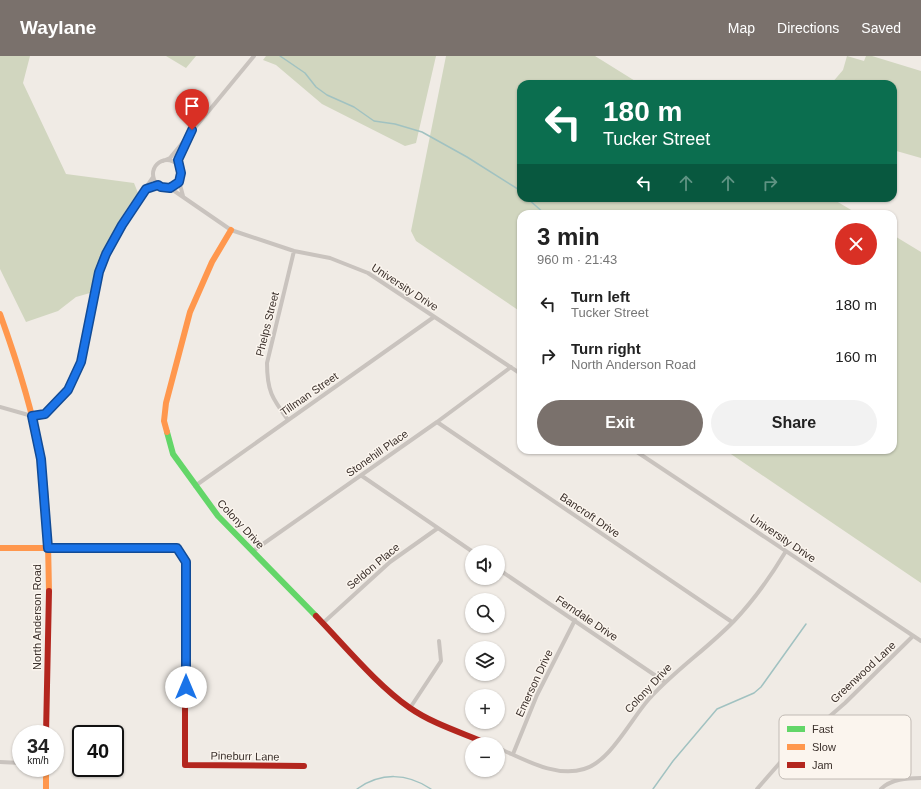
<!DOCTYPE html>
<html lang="en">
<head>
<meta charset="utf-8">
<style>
  body { margin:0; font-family:Helvetica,sans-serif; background:#f2f2f2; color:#222; height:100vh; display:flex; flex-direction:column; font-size:15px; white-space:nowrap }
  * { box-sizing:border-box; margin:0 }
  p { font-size:13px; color:#767676 }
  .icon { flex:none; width:22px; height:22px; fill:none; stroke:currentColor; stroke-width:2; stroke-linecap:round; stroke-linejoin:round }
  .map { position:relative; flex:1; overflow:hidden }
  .sheet { position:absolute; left:517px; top:154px; width:380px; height:244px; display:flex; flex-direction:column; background:#fff; border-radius:12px; box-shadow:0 1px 3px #0004 }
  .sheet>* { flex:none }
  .guide { position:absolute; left:517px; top:24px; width:380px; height:122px; border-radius:12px; box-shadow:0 1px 3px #0004; background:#0b6e4f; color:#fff; overflow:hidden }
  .tools { position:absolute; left:465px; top:489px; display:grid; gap:8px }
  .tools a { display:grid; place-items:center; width:40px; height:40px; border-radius:50%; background:#fff; box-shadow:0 1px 3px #0004; font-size:20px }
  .speed { position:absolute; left:12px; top:669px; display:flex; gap:8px; font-size:20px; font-weight:700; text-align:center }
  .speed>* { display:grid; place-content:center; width:52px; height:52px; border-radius:50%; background:#fff; box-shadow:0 1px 3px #0004; line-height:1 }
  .speed small { font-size:10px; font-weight:400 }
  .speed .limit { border:2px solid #111; border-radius:6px; background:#fff; color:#111 }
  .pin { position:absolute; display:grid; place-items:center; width:34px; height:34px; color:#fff; margin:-41px -17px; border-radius:50% 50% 50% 0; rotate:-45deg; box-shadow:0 0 4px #0007 }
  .pin .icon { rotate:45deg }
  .me { position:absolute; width:44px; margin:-22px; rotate:0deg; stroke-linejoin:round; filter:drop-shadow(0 0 3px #0008) }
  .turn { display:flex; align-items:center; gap:14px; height:84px; padding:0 20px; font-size:18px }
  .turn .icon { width:52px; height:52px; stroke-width:2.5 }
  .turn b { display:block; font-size:28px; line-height:34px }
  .lanes { display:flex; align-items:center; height:38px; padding:0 20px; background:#0003; justify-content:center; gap:20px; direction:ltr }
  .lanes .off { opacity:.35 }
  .round { display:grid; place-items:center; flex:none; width:42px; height:42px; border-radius:21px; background:#f2f2f2 }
  .summary { display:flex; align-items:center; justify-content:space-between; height:68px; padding:0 20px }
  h1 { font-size:24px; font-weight:600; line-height:30px }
  .action { display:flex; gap:8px; margin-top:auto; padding:8px 20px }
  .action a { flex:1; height:46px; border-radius:24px; background:#7a716c; color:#fff; font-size:16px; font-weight:600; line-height:46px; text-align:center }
  .action a+a { background:#f2f2f2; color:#222 }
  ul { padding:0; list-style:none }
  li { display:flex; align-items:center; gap:12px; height:52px; padding:0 20px }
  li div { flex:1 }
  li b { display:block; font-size:15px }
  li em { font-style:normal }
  header { display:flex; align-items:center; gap:24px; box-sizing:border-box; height:56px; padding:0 20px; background:#7a716c; color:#fff }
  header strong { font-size:19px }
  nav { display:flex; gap:22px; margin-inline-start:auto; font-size:14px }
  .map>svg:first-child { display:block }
  .green { fill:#d1d6bf }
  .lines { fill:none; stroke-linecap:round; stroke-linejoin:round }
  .stream { stroke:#a1c2c1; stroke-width:1.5 }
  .street { stroke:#c9c3be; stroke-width:4 }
  .fast { stroke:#63d668; stroke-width:6 }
  .slow { stroke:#ff974d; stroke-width:6 }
  .jam { stroke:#b3261e; stroke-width:6 }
  .route-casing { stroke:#114b97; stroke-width:10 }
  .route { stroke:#1a73e8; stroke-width:7 }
  .labels { text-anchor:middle; stroke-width:3; stroke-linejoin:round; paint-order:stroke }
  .street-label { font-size:11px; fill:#3b302b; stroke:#fbf5ee }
  .key { fill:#fbf5ee; stroke:#c1bab4; stroke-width:1 }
  .key-label { font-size:11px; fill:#3b302b }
</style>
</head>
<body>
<header>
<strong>Waylane</strong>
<nav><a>Map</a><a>Directions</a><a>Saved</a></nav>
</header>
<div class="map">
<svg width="921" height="733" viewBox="0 0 921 733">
  <rect width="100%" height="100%" fill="#f0ebe5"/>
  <path class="green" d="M0,0H30L23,27L66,118L134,127L138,137C115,168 99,199 90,237L76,241L58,255L26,266L0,213Z
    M166,0H196L186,12Z
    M266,0H436L416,87L405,90L322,48L276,9L263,4Z
    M446,0H595L640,28H521V142H831L858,158H521V256L416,185L411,175Z
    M847,0L864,5L866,0H872L921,15V102L893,94V28H831L843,14Z
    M893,179L921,196V527L725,394H893Z"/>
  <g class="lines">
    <path class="stream" d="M280,0L305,17L316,31L327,39L354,51L374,65L395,68L422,76L467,101L521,135
      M527,142L545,158
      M357,733C381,716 407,717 431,733
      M653,733L673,705L717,653L754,637L761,631L806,568"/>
    <path class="street" d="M153 118a14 14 0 1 1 28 0a14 14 0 1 1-28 0Z
      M163,105L170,102L254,0
      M179,111L178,104L189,80
      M179,125L183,140
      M170,132L231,174L294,195L330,202L368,217L521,318
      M0,351L32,360L45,358L68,334L81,306L99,217L106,198L132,152L153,121
      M288,364C272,342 267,335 267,307L294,195
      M437,366L732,566
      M634,394L921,585
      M362,420L473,496
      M195,430L434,261
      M253,495L437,366L511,311
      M498,513L665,626
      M323,567L390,506L438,472
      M410,652L441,605L439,585
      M498,692C524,703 555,722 584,713C610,706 631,663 649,643C675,614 707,593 734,565C754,544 771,520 786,495
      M513,698L537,639L575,564
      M0,706L21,707
      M757,733L792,693L845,647L913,580
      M881,733C891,723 907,722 921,722"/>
    <path class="fast" d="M167,376L173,398L218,460L316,560"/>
    <path class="slow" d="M0,258C17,305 32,352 41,401C48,445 48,490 49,535
      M167,376L164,365L166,347L190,256L212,206L231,174
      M0,492H177L186,506L185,630
      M46,712V733"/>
    <path class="jam" d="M316,560C345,590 377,629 410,652C433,668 463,677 488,688
      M185,630V709L304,710
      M46,678L49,535"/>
  </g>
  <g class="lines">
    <g class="route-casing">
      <path id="route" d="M186,631V506L177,492H48L41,403L32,360L45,358L68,334L81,306L99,216L106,198L122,169L146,133L158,129L161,131L170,132L179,126L181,117L178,104L192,74"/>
    </g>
    <use href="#route" class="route"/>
  </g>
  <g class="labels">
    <g class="street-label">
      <text transform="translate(405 231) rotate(33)" y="4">University Drive</text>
      <text transform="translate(267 268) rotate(-76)" y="4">Phelps Street</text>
      <text transform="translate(309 338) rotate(-35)" y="4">Tillman Street</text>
      <text transform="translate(377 397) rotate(-35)" y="4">Stonehill Place</text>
      <text transform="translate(590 459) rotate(34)" y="4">Bancroft Drive</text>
      <text transform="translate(241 468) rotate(47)" y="4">Colony Drive</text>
      <text transform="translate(783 482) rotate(34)" y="4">University Drive</text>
      <text transform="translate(373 510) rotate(-40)" y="4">Seldon Place</text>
      <text transform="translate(37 561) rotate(-90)" y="4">North Anderson Road</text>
      <text transform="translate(587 562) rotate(34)" y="4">Ferndale Drive</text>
      <text transform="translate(863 616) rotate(-43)" y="4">Greenwood Lane</text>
      <text transform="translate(534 627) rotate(-65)" y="4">Emerson Drive</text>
      <text transform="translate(648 632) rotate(-47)" y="4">Colony Drive</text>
      <text transform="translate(245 700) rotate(1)" y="4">Pineburr Lane</text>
    </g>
  </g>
  <rect x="779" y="659" width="132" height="64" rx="6" class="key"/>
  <rect x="787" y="670" width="18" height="6" fill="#63d668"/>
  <rect x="787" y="688" width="18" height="6" fill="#ff974d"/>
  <rect x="787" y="706" width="18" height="6" fill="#b3261e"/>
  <g class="key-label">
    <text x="812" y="677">Fast</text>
    <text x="812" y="695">Slow</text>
    <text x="812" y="713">Jam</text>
  </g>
</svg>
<div class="tools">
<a><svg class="icon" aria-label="sound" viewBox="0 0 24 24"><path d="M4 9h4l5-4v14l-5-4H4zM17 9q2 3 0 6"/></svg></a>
<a><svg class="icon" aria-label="search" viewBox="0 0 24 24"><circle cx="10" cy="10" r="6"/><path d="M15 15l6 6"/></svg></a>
<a><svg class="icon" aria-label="layers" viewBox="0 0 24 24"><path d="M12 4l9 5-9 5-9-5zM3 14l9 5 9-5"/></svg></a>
<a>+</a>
<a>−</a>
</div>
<div class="speed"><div>34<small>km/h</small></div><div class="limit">40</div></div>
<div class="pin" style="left:192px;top:74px;background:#d93025"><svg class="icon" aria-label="arrive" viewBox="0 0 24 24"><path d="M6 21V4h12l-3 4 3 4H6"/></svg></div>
<svg class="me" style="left:186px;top:631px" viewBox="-20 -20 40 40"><circle r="19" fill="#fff"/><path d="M0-13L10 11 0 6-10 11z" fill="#1a73e8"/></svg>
<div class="guide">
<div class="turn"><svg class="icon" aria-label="left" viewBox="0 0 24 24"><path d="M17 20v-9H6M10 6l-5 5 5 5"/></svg><div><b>180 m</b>Tucker Street</div></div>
<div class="lanes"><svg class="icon" aria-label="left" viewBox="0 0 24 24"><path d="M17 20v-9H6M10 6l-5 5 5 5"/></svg><svg class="icon off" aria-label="ahead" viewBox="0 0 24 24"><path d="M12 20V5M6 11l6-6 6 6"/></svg><svg class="icon off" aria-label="ahead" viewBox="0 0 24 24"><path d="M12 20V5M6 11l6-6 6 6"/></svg><svg class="icon off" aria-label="right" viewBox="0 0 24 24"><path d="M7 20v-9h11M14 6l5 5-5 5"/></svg></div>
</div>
<section class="sheet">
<div class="summary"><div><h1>3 min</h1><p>960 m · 21:43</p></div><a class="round" style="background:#d93025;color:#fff"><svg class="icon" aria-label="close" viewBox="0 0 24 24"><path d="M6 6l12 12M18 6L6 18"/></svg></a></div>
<ul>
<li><svg class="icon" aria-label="left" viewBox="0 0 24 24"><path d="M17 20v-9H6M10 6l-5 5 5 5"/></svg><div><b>Turn left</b><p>Tucker Street</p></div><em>180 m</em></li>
<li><svg class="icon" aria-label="right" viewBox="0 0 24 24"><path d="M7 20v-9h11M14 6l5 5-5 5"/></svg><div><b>Turn right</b><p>North Anderson Road</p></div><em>160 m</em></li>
</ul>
<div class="action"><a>Exit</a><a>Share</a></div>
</section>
</div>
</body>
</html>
